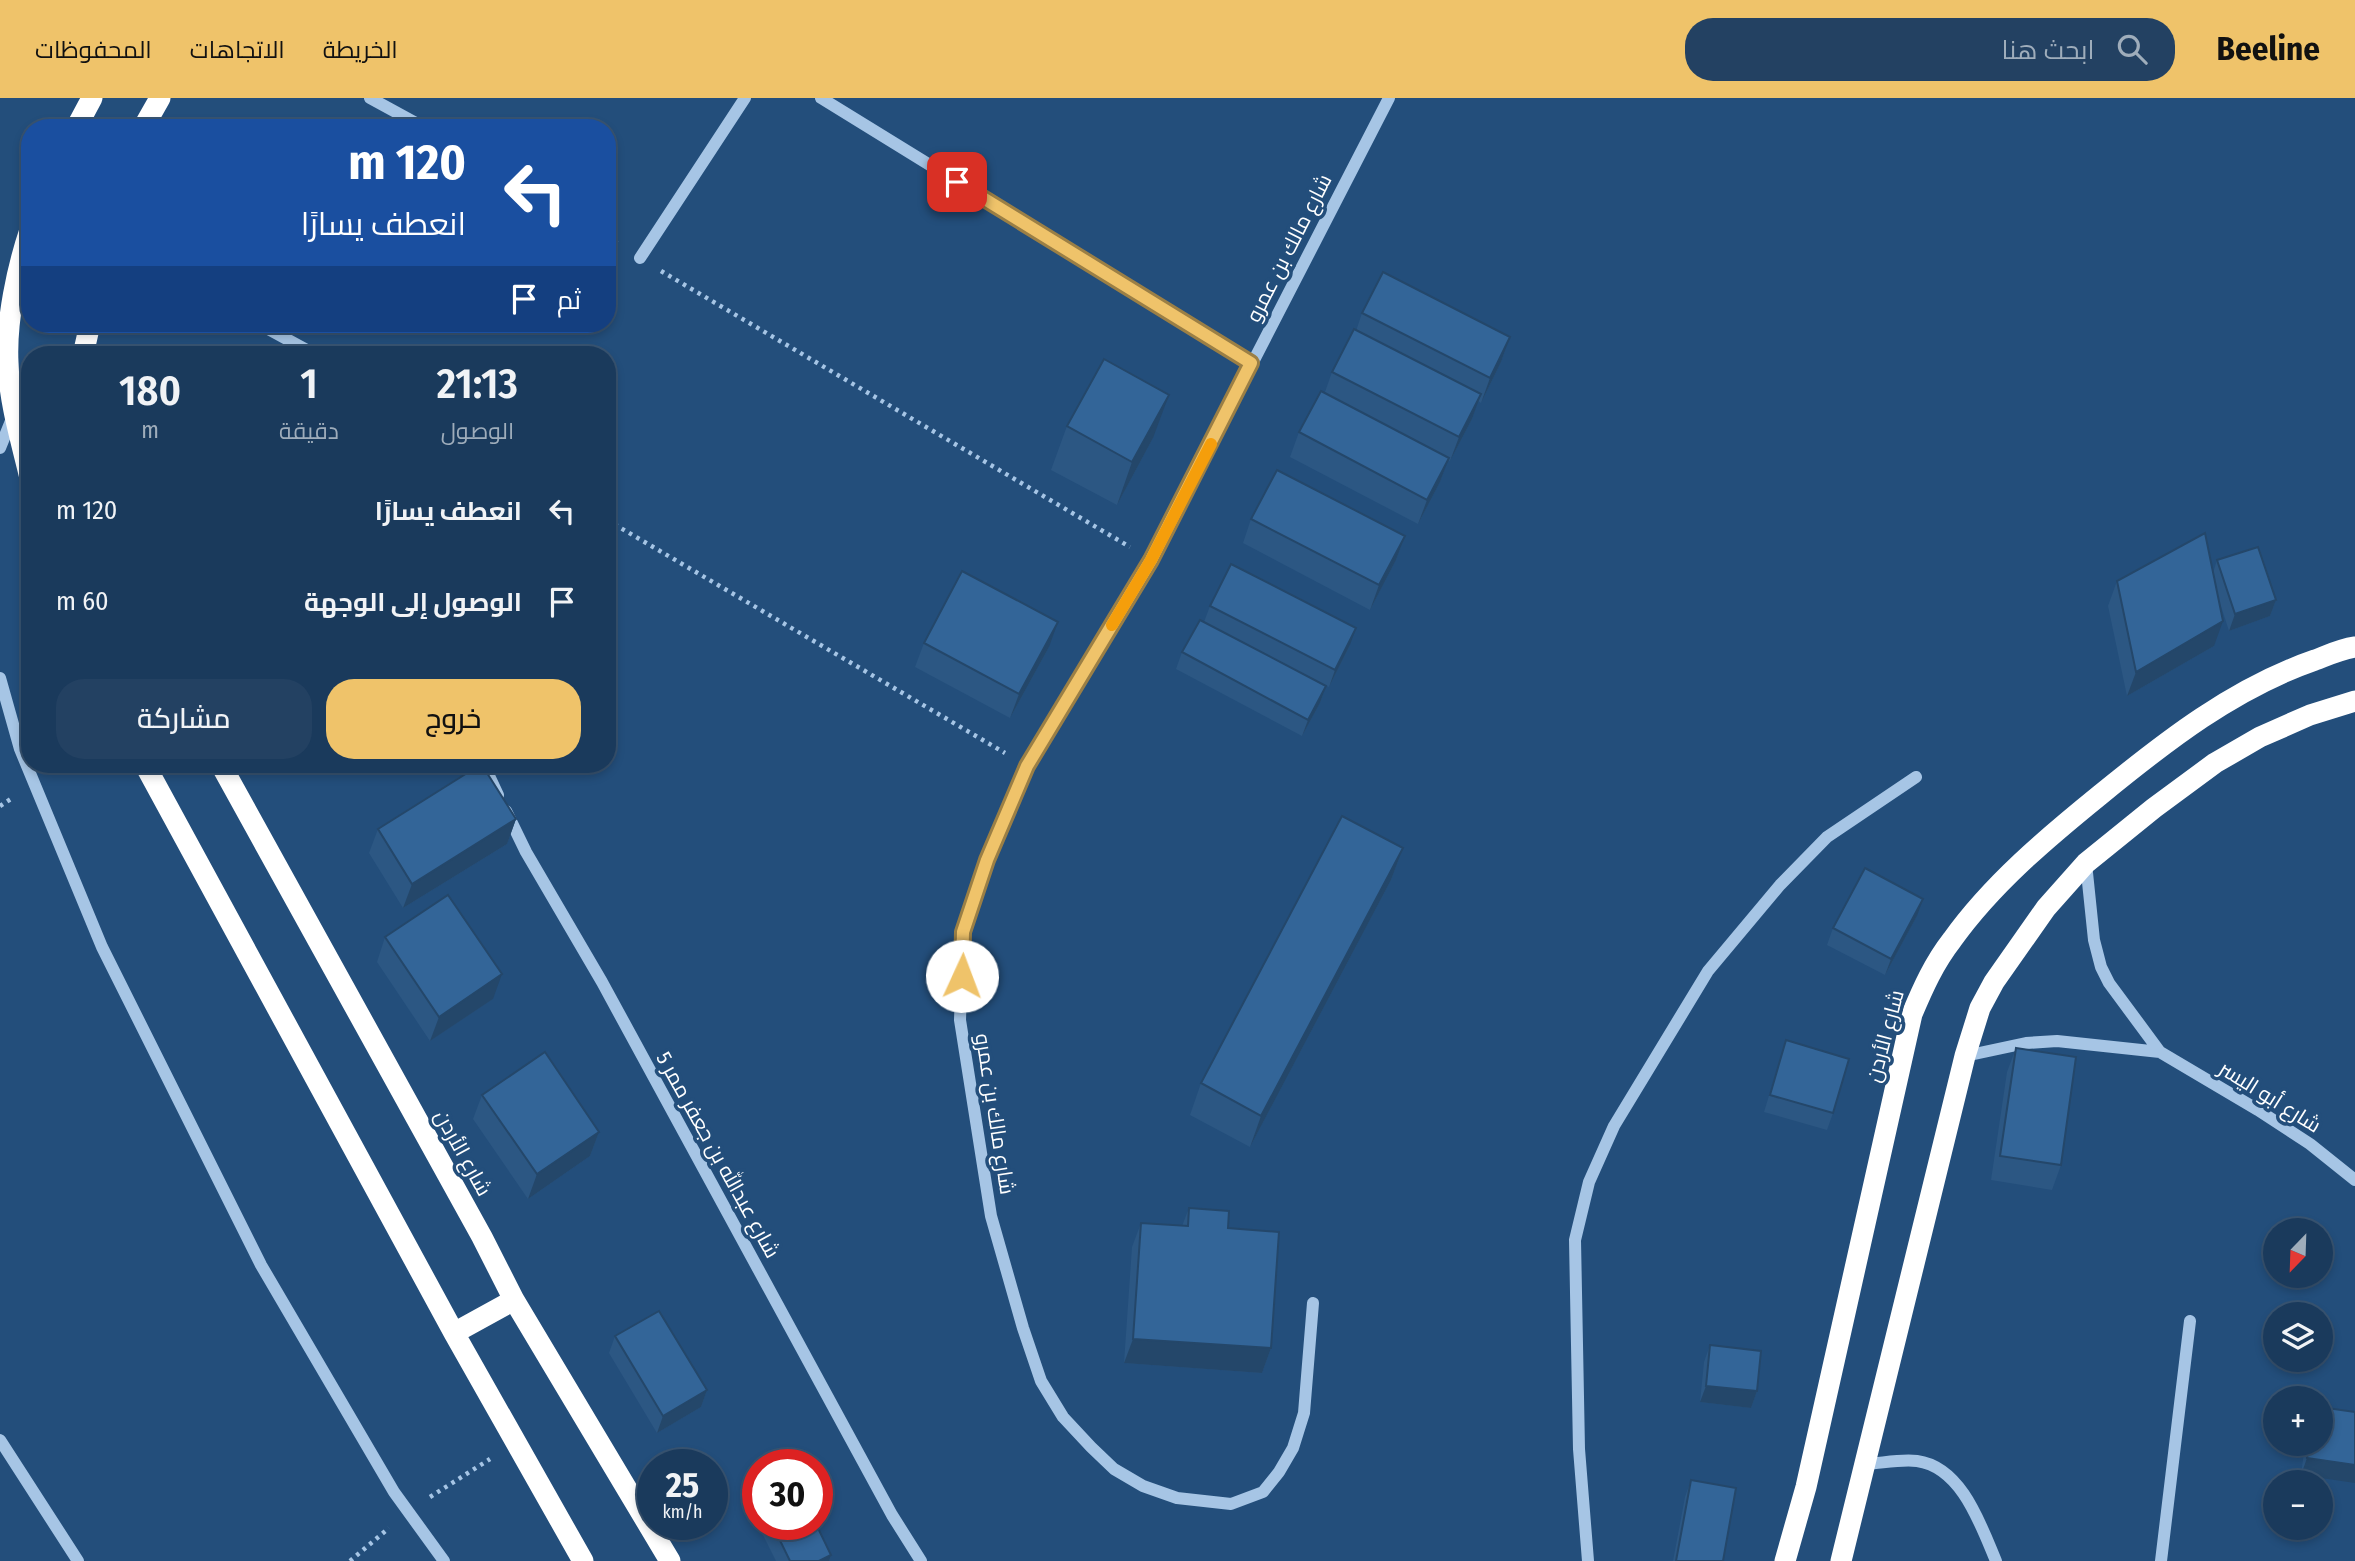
<!DOCTYPE html>
<html lang="ar">
<head>
<meta charset="utf-8">
<style>
  body { margin:0; font-family:"Fira Sans Condensed",Cairo,sans-serif; background:#234162; color:#f1f3f6; direction:rtl; height:100vh; display:flex; flex-direction:column; font-size:26px; white-space:nowrap }
  * { box-sizing:border-box; margin:0 }
  p { font-size:23px; color:#9fadbb }
  .icon { flex:none; width:38px; height:38px; fill:none; stroke:currentColor; stroke-width:2; stroke-linecap:round; stroke-linejoin:round }
  .map { position:relative; flex:1; overflow:hidden; direction:ltr }
  .details { position:absolute; left:21px; top:248px; width:595px; height:427px; display:flex; flex-direction:column; background:#1a3a5c; border-radius:28px; box-shadow:0 4px 10px #0003,0 0 0 2px #385472; direction:rtl }
  .details>* { flex:none }
  .top-card { position:absolute; left:21px; top:21px; width:595px; height:214px; border-radius:28px; box-shadow:0 4px 10px #0003,0 0 0 2px #385472; direction:rtl; background:#1a4fa0; color:#fff; overflow:hidden }
  .needle { width:46px; rotate:203deg }
  .tools { position:absolute; left:2263px; top:1120px; display:grid; gap:14px }
  .tools a { display:grid; place-items:center; width:70px; height:70px; border-radius:50%; background:#1a3a5c; box-shadow:0 4px 10px #0003,0 0 0 2px #385472; font-size:35px }
  .speed { position:absolute; left:637px; top:1351px; display:flex; gap:14px; font-size:35px; font-weight:700; text-align:center }
  .speed>* { display:grid; place-content:center; width:91px; height:91px; border-radius:50%; background:#1a3a5c; box-shadow:0 4px 10px #0003,0 0 0 2px #385472; line-height:1 }
  .speed small { font-size:18px; font-weight:400 }
  .speed .limit { border:10px solid #d22; background:#fff; color:#111 }
  .pin { position:absolute; display:grid; place-items:center; width:60px; height:60px; color:#fff; margin:-30px; border-radius:14px; box-shadow:0 4px 10px #0006 }
  .me { position:absolute; width:77px; margin:-38px; rotate:2deg; stroke-linejoin:round; filter:drop-shadow(0 0 5px #0008) }
  .turn { display:flex; align-items:center; gap:24px; height:147px; padding:0 35px; font-size:32px }
  .turn .icon { width:91px; height:91px; stroke-width:2.5 }
  .turn b { display:block; font-size:49px; line-height:60px }
  .then { display:flex; align-items:center; height:66px; padding:0 35px; background:#0003; gap:14px; font-size:26px }
  .eta { display:flex; justify-content:space-evenly; align-items:center; height:119px; text-align:center }
  .eta b { font-size:42px; font-weight:600; line-height:49px }
  .action { display:flex; gap:14px; margin-top:auto; padding:14px 35px }
  .action a { flex:1; height:80px; border-radius:28px; background:#efc36a; color:#111; font-size:28px; font-weight:600; line-height:80px; text-align:center }
  .action a+a { background:#234162; color:#f1f3f6 }
  ul { padding:0; list-style:none }
  li { display:flex; align-items:center; gap:21px; height:91px; padding:0 35px }
  li div { flex:1 }
  li b { display:block; font-size:26px }
  li em { font-style:normal }
  header { display:flex; align-items:center; gap:42px; box-sizing:border-box; height:98px; padding:0 35px; background:#efc36a; color:#111 }
  header strong { font-size:33px }
  nav { display:flex; gap:38px; margin-inline-start:auto; font-size:24px }
  .search { width:490px; height:63px; background:#234162; display:flex; align-items:center; gap:18px; box-sizing:border-box; padding:0 24px; border-radius:28px; color:#9fadbb; font-size:26px }
  .map>svg:first-child { display:block }
  .lines { fill:none; stroke-linecap:round; stroke-linejoin:round }
  .path { stroke:#a6c5e5; stroke-width:4.5; stroke-dasharray:3.5 5; stroke-linecap:butt }
  .minor { stroke:#a6c5e5; stroke-width:12 }
  .highway { stroke:#fff; stroke-width:21 }
  .wall { fill:#2c5783 }
  .shaded-wall { fill:#24476a }
  .building { fill:#336598; stroke:#24476a; stroke-width:2 }
  .route-casing { stroke:#9b7f45; stroke-width:18 }
  .route { stroke:#efc36a; stroke-width:12 }
  .slow { stroke:#f59e0b; stroke-width:12 }
  .labels { text-anchor:middle; stroke-width:7; stroke-linejoin:round; paint-order:stroke }
  .street-label { font-size:21px; fill:#fff; stroke:#234e7b }
</style>
</head>
<body>
<header>
<strong>Beeline</strong>
<div class="search"><svg class="icon" aria-label="search" viewBox="0 0 24 24"><circle cx="10" cy="10" r="6"/><path d="M15 15l6 6"/></svg>ابحث هنا</div>
<nav><a>الخريطة</a><a>الاتجاهات</a><a>المحفوظات</a></nav>
</header>
<div class="map">
<svg width="2355" height="1463" viewBox="0 0 2355 1463">
  <rect width="100%" height="100%" fill="#234e7b"/>
  <g class="lines">
    <path class="path" d="M607,139L621,148
      M661,173L1130,449
      M607,422L1005,655
      M0,708L14,699
      M430,1399L490,1361
      M350,1463L389,1430"/>
    <path class="minor" d="M370,0L425,30
      M821,0L1251,265
      M640,160L745,0
      M259,226L316,257
      M0,350L13,318
      M0,580L20,651L102,849L261,1167L394,1394L444,1463
      M484,667L498,697
      M506,713L526,754L602,884L892,1417L921,1463
      M2086,765L2094,842L2101,869L2109,885L2160,954L2258,1012L2310,1046L2355,1082
      M1965,958L2026,945L2057,943L2160,954
      M1313,1205L1304,1315L1293,1350L1279,1374L1263,1394L1231,1406L1177,1400L1143,1388L1114,1371L1091,1349L1063,1319L1041,1283L1023,1230L991,1118L960,922L963,834L987,762L1027,668L1151,462L1389,0
      M0,1342L78,1463
      M1867,1366C1883,1365 1901,1361 1917,1363C1962,1369 1981,1428 1996,1463
      M1588,1463L1579,1351L1575,1142L1589,1084L1614,1028L1708,873L1780,787L1827,739L1916,679
      M2161,1463L2190,1223"/>
    <path class="highway" d="M76,30L92,0
      M143,30L160,0
      M30,132C17,170 6,223 8,264C9,303 21,342 30,380
      M83,257L90,226
      M145,667L454,1235L583,1463
      M221,667L482,1139L514,1202L670,1463
      M454,1235L514,1202
      M1785,1463L1806,1389L1912,916C1923,890 1934,865 1952,842C1992,786 2047,740 2100,697C2166,643 2234,590 2315,562C2328,557 2341,551 2355,549
      M1841,1463L1965,958L1980,910L1994,884L2046,810L2086,765L2154,710L2215,665L2260,639L2310,617L2355,603"/>
  </g>
  <path class="wall" d="M1362,215L1510,239L1501,264L1481,305L1478,303L1472,321L1450,363L1448,362L1440,384L1418,426L1290,359L1299,334L1325,294L1332,274L1356,233Z
    M1067,328L1153,340L1117,407L1051,372Z
    M1251,421L1405,438L1396,462L1370,512L1243,445Z
    M2217,462L2276,502L2270,518L2229,533L2218,499L2214,548L2127,598L2108,508L2117,483L2213,475Z
    M1210,508L1350,547L1329,589L1219,532L1326,588L1320,605L1302,638L1176,571L1182,554L1204,524Z
    M924,545L1049,549L1010,620L915,569Z
    M516,721L507,746L403,810L369,755L378,731Z
    M1403,750L1391,782L1250,1049L1190,1017L1201,985Z
    M1917,818L1885,877L1827,847L1833,830Z
    M385,839L493,901L430,943L377,864Z
    M1786,942L1833,1015L1827,1032L1764,1014Z
    M2016,950L2061,1067L2052,1092L1991,1082L2007,974Z
    M482,997L599,1034L590,1058L528,1101L473,1021Z
    M1189,1110L1228,1130L1271,1250L1262,1275L1124,1265L1132,1149L1141,1125L1182,1128Z
    M615,1238L707,1292L701,1309L657,1335L609,1255Z
    M1710,1247L1757,1293L1751,1310L1700,1304L1704,1264Z
    M2355,1314L2301,1377L2305,1346H2320Z
    M1691,1382L1723,1463H1673L1685,1399Z
    M765,1426H816L831,1457L829,1463H776L762,1435Z"/>
  <path class="shaded-wall" d="M1510,239L1501,264L1481,305L1490,280Z
    M1481,296L1472,321L1450,363L1459,339Z
    M1169,297L1153,340L1117,407L1132,364Z
    M1449,360L1440,384L1418,426L1427,402Z
    M1405,438L1396,462L1370,512L1379,487Z
    M2276,502L2270,518L2229,533L2235,516Z
    M2223,523L2214,548L2127,598L2136,574Z
    M1058,524L1049,549L1010,620L1019,596Z
    M1356,530L1350,547L1329,589L1335,572Z
    M1326,588L1320,605L1302,638L1308,622Z
    M516,721L507,746L403,810L412,786Z
    M1403,750L1391,782L1250,1049L1261,1018Z
    M1923,801L1917,818L1885,877L1891,861Z
    M502,876L493,901L430,943L439,919Z
    M599,1034L590,1058L528,1101L537,1076Z
    M1133,1241L1271,1250L1262,1275L1124,1265Z
    M1706,1288L1757,1293L1751,1310L1700,1304Z
    M707,1292L701,1309L657,1335L663,1318Z
    M2307,1360L2355,1367V1385L2301,1377Z
    M831,1457L829,1463H819Z"/>
  <path class="building" d="M1383,174L1510,239L1490,280L1362,215Z
    M1354,231L1481,296L1459,339L1332,274Z
    M1104,261L1169,297L1132,364L1067,328Z
    M1321,293L1449,360L1427,402L1299,334Z
    M1277,372L1405,438L1379,487L1251,421Z
    M2205,435L2223,523L2136,574L2117,483Z
    M2258,449L2276,502L2235,516L2217,462Z
    M1231,466L1356,530L1335,572L1210,508Z
    M962,473L1058,524L1019,596L924,545Z
    M1200,522L1326,588L1308,622L1182,554Z
    M480,667H482L516,721L412,786L378,731Z
    M1342,718L1403,750L1261,1018L1201,985Z
    M1865,770L1923,801L1891,861L1833,830Z
    M448,797L502,876L439,919L385,839Z
    M1786,942L1849,961L1833,1015L1770,997Z
    M2016,950L2076,959L2061,1067L2000,1058Z
    M545,954L599,1034L537,1076L482,997Z
    M1189,1110L1229,1113L1228,1130L1279,1134L1271,1250L1133,1241L1141,1125L1188,1128Z
    M659,1213L707,1292L663,1318L615,1238Z
    M1710,1247L1761,1253L1757,1293L1706,1288Z
    M2320,1309L2355,1314V1367L2307,1360L2309,1346H2320Z
    M1691,1382L1736,1390L1723,1463H1676Z
    M772,1426H816L831,1457L819,1463H790Z"/>
  <g class="lines">
    <g class="route-casing">
      <path id="route" d="M957,84L1251,265L1151,462L1027,668L987,762L963,834L962,878"/>
    </g>
    <use href="#route" class="route"/>
    <path class="slow" d="M1112,527L1151,462L1211,346"/>
  </g>
  <g class="labels">
    <g class="street-label">
      <text transform="translate(1289 150) rotate(-63)" y="7">شارع مالك بن عمرو</text>
      <text transform="translate(1885 938) rotate(-75)" y="7">شارع الأردن</text>
      <text transform="translate(2270 999) rotate(32)" y="7">شارع أبو اليسر</text>
      <text transform="translate(995 1016) rotate(81)" y="7">شارع مالك بن عمرو</text>
      <text transform="translate(463 1055) rotate(61)" y="7">شارع الأردن</text>
      <text transform="translate(718 1057) rotate(61)" y="7">شارع عبدالله بن جعفر ممر 5</text>
    </g>
  </g>
</svg>
<div class="tools">
<a><svg class="needle" viewBox="-14 -14 28 28"><path d="M0-13l5 13h-10z" fill="#e53935"/><path d="M0 13l5-13h-10z" fill="#9fadbb"/></svg></a>
<a><svg class="icon" aria-label="layers" viewBox="0 0 24 24"><path d="M12 4l9 5-9 5-9-5zM3 14l9 5 9-5"/></svg></a>
<a>+</a>
<a>−</a>
</div>
<div class="speed"><div>25<small>km/h</small></div><div class="limit">30</div></div>
<div class="pin" style="left:957px;top:84px;background:#d93025"><svg class="icon" aria-label="arrive" viewBox="0 0 24 24"><path d="M6 21V4h12l-3 4 3 4H6"/></svg></div>
<svg class="me" style="left:962px;top:878px" viewBox="-20 -20 40 40"><circle r="19" fill="#fff"/><path d="M0-13L10 11 0 6-10 11z" fill="#efc36a"/></svg>
<div class="top-card">
<div class="turn"><svg class="icon" aria-label="left" viewBox="0 0 24 24"><path d="M17 20v-9H6M10 6l-5 5 5 5"/></svg><div><b>120 m</b>انعطف يسارًا</div></div>
<div class="then">ثم<svg class="icon" aria-label="arrive" viewBox="0 0 24 24"><path d="M6 21V4h12l-3 4 3 4H6"/></svg></div>
</div>
<section class="details">
<div class="eta">
<div><b>21:13</b><p>الوصول</p></div>
<div><b>1</b><p>دقيقة</p></div>
<div><b>180</b><p>m</p></div>
</div>
<ul>
<li><svg class="icon" aria-label="left" viewBox="0 0 24 24"><path d="M17 20v-9H6M10 6l-5 5 5 5"/></svg><div><b>انعطف يسارًا</b></div><em>120 m</em></li>
<li><svg class="icon" aria-label="arrive" viewBox="0 0 24 24"><path d="M6 21V4h12l-3 4 3 4H6"/></svg><div><b>الوصول إلى الوجهة</b></div><em>60 m</em></li>
</ul>
<div class="action"><a>خروج</a><a>مشاركة</a></div>
</section>
</div>
</body>
</html>
